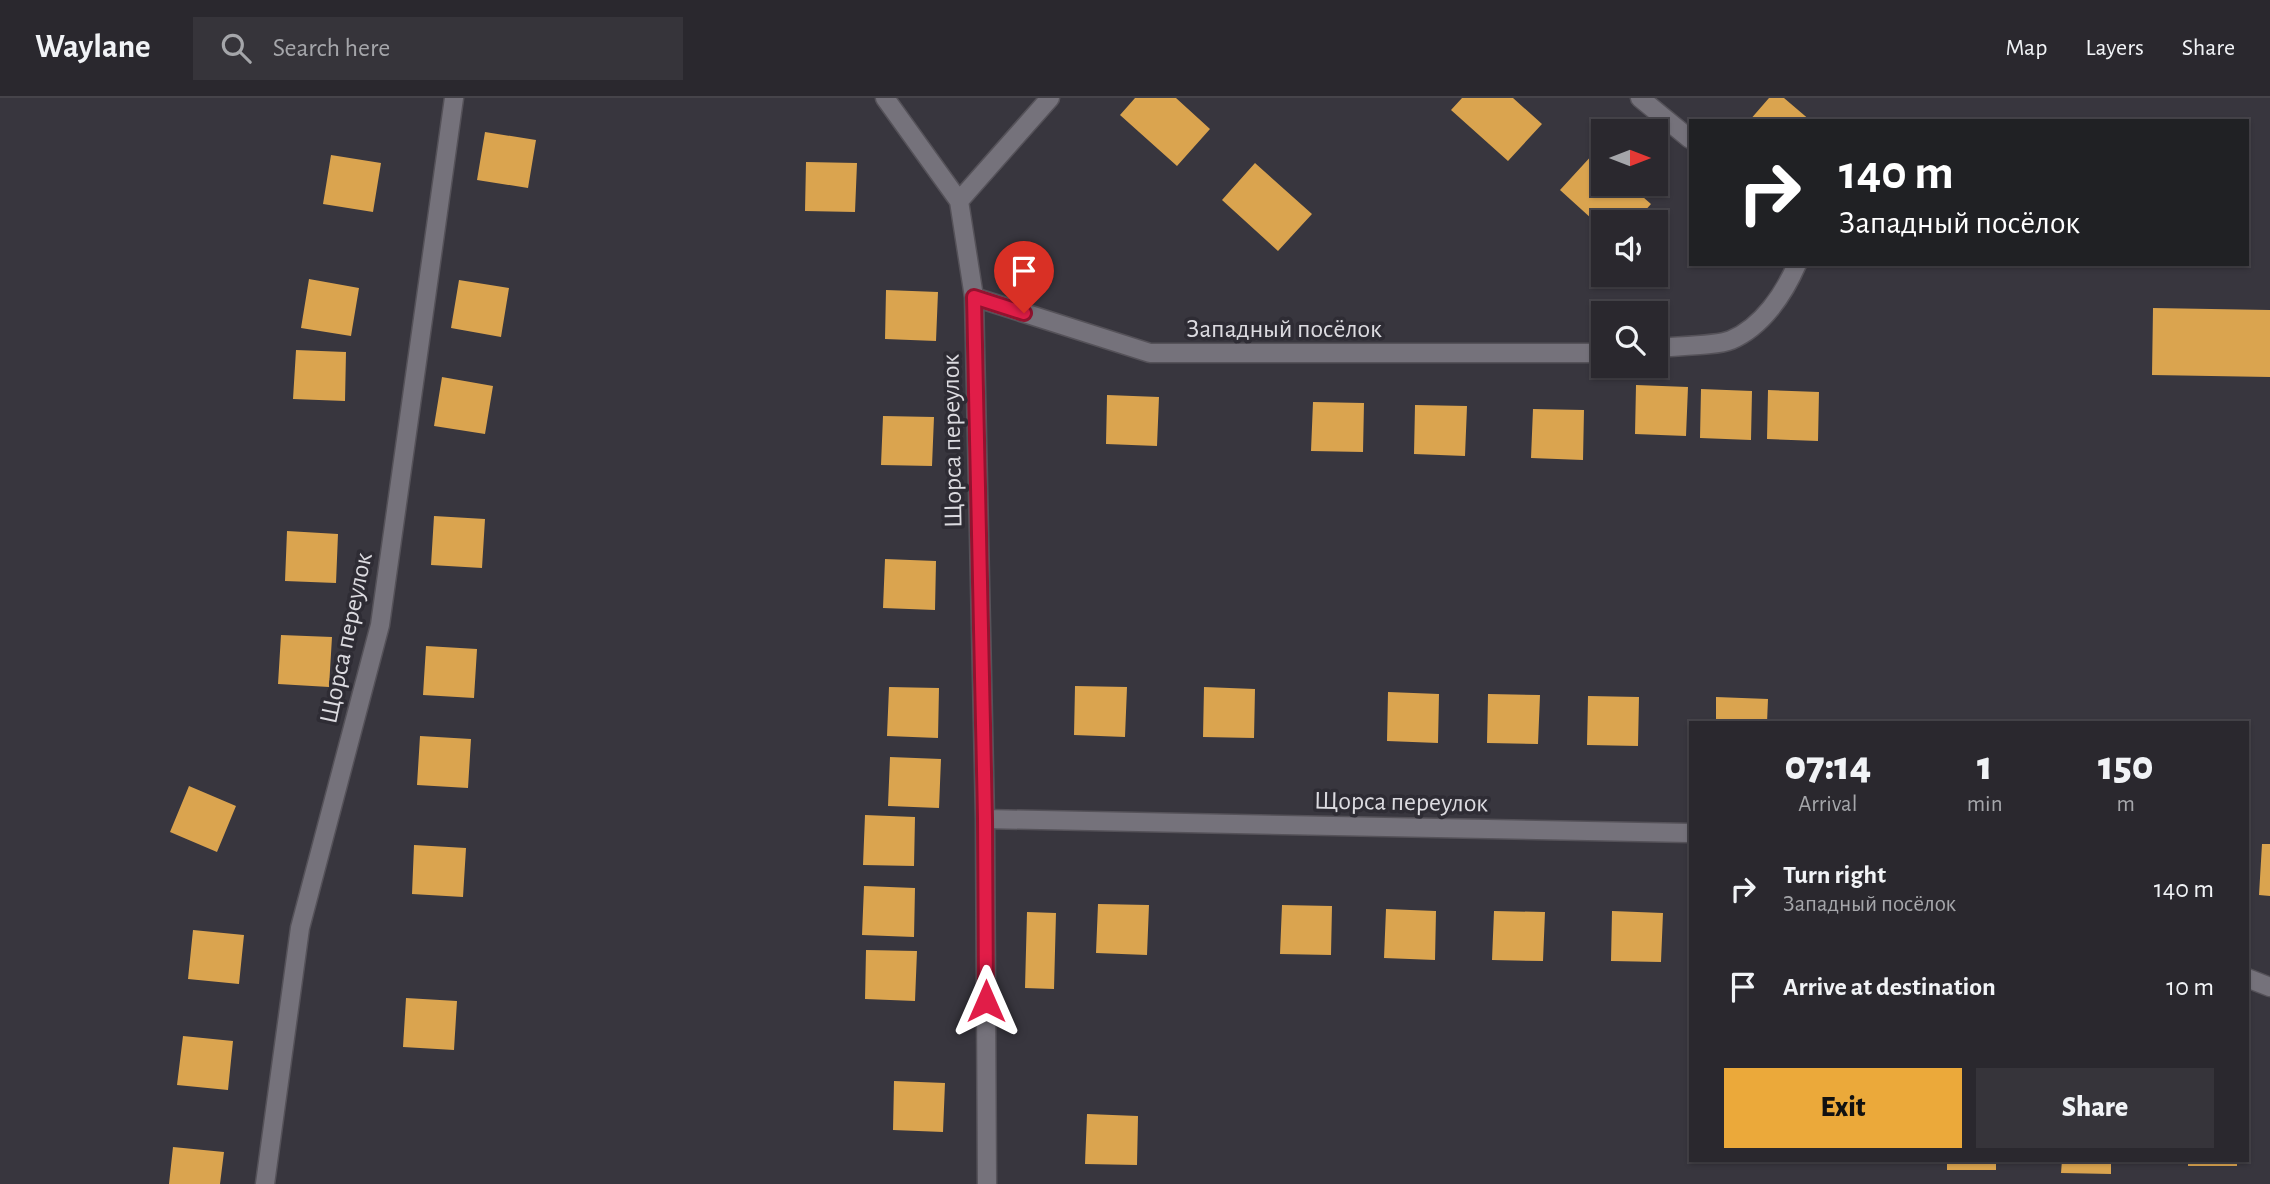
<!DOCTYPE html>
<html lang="en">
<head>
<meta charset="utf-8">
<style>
  body { margin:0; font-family:"Alegreya Sans",sans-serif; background:#36343a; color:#f1f3f6; height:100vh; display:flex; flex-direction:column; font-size:26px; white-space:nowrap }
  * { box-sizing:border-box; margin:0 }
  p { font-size:23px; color:#a5a6aa }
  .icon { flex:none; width:38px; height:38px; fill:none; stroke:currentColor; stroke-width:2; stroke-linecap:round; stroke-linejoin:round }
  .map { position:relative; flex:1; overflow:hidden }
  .drawer { position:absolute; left:1689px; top:623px; width:560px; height:441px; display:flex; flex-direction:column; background:#2a282e; border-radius:0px; box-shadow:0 2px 5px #0004,0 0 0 2px #46444a }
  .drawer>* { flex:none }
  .guide { position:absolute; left:1689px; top:21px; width:560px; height:147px; border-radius:0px; box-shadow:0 2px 5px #0004,0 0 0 2px #46444a; background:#202124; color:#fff; overflow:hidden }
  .needle { width:46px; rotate:90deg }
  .fabs { position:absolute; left:1591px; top:21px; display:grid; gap:14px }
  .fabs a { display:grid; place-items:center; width:77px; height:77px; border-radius:0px; background:#2a282e; box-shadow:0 2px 5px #0004,0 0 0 2px #46444a; font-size:35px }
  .pin { position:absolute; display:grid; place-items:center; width:60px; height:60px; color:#fff; margin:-72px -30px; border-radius:50% 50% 50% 0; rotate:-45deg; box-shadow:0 0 7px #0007 }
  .pin .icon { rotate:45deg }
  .me { position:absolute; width:77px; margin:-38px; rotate:0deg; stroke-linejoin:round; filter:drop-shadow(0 0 5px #0008) }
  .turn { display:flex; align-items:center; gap:24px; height:147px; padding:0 35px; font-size:32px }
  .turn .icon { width:91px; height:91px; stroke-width:2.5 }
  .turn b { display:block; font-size:49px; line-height:60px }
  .eta { display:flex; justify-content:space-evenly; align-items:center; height:119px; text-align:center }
  .eta b { font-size:42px; font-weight:800; line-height:49px }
  .action { display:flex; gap:14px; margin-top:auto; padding:14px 35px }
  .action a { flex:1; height:80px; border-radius:0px; background:#eba93a; color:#111; font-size:28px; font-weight:800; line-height:80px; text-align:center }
  .action a+a { background:#36343a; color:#f1f3f6 }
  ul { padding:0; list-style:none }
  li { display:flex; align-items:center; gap:21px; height:98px; padding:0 35px }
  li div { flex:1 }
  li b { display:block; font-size:26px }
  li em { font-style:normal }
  header { display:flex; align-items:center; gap:42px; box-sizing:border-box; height:98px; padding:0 35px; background:#2a282e; border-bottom:2px solid #46444a }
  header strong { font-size:33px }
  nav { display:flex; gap:38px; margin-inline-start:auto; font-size:24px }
  .search { width:490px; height:63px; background:#36343a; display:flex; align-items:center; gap:18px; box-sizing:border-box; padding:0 24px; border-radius:0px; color:#a5a6aa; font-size:26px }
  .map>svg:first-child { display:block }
  .building { fill:#daa44f }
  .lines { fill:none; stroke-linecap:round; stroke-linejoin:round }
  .minor-casing { stroke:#555259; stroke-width:21 }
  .minor { stroke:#75727b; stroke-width:18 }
  .route-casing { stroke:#92132f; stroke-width:18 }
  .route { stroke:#e11d48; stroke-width:12 }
  .labels { text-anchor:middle; stroke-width:7; stroke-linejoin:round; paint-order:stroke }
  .street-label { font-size:26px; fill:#dcdbe0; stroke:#2e2c34 }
</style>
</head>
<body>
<header>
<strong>Waylane</strong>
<div class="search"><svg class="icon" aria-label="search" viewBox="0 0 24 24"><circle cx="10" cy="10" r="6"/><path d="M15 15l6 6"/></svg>Search here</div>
<nav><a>Map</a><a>Layers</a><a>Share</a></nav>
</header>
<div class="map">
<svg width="2270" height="1086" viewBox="0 0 2270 1086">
  <rect width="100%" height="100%" fill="#38363e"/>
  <path class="building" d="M1135,0H1176L1210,31L1177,68L1120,17Z
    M1462,0H1513L1542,26L1508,63L1451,12Z
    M1769,0H1784L1811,23H1749Z
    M485,34L536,42L528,90L477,82Z
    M1594,55L1603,63V86H1628L1651,106L1635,124H1603V131L1560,92Z
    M331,57L381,65L373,114L323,106Z
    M806,64L857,65L855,114L805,113Z
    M1255,65L1312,116L1278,153L1222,102Z
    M309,181L359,190L351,238L301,230Z
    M459,182L509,190L501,239L451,230Z
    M886,192L938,194L936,243L885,241Z
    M2153,210L2270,212V279L2152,277Z
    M296,252L346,254L345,303L293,301Z
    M442,279L493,288L485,336L434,328Z
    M1636,287L1688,289L1686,338L1635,336Z
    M1701,291L1752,293L1751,342L1700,340Z
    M1768,292L1819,294L1818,343L1767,341Z
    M1107,297L1159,299L1157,348L1106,346Z
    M1313,304L1364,305L1363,354L1311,353Z
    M1415,307L1467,308L1465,358L1414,356Z
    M1533,311L1584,312L1583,362L1531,360Z
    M883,318L934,319L932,368L881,367Z
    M434,418L485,421L482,470L431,467Z
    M287,433L338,436L336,485L285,483Z
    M885,461L936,463L935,512L883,510Z
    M281,537L332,539L329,589L278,586Z
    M426,548L477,551L474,600L423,597Z
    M1075,588L1127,589L1125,639L1074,637Z
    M889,589L939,590L938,640L887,638Z
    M1204,589L1255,591L1254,640L1203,639Z
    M1388,594L1439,596L1438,645L1387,643Z
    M1488,596L1540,597L1538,646L1487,645Z
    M1588,598L1639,599L1638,648L1587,647Z
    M1716,599L1768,601L1767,625H1716Z
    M420,638L471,641L468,690L417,687Z
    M890,659L941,661L939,710L888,708Z
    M189,688L236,708L217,754L170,734Z
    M865,717L915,719L914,768L863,767Z
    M2262,746H2270V798L2259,797Z
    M414,747L466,750L463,799L412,796Z
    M864,788L915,790L914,839L862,837Z
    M1098,806L1149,807L1147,857L1096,855Z
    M1282,807L1332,808L1331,857L1280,856Z
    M1386,811L1436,813L1435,862L1384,860Z
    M1494,813L1545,814L1543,863L1492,862Z
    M1612,813L1663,815L1661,864L1611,863Z
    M1027,814L1056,815L1054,891L1025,890Z
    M193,832L244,837L239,886L188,881Z
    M866,852L917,853L915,903L865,901Z
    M406,900L457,903L454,952L403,949Z
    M183,938L233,943L228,992L177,987Z
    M894,983L945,985L943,1034L893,1032Z
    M1087,1016L1138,1018L1137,1067L1085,1066Z
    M173,1049L224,1054L220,1086H169Z
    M1947,1062H1996V1072H1947Z
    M2062,1062H2111V1076L2061,1075Z
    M2188,1062H2237V1068H2188Z"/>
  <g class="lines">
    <g class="minor-casing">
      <path id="minor" d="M885,0L959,103
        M1640,0L1690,41
        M974,199L1150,255H1603
        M1656,250C1673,248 1717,248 1731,242C1762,229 1784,196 1797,166
        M985,721L1690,735
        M2247,880L2270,889
        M265,1086L300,830L380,527L454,0
        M987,1086L985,721L974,199L959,103L1050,0"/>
    </g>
    <use href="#minor" class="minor"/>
  </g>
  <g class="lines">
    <g class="route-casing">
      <path id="route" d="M986,903L985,721L974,199L1024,215"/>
    </g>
    <use href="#route" class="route"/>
  </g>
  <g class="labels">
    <g class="street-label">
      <text x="1284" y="239">Западный посёлок</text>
      <text transform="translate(951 343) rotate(-91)" y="9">Щорса переулок</text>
      <text transform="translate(345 540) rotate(-78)" y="9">Щорса переулок</text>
      <text transform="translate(1401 703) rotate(1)" y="9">Щорса переулок</text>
    </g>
  </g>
</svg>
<div class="fabs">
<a><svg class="needle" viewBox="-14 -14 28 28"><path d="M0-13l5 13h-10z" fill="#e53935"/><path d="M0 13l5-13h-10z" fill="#a5a6aa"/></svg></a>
<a><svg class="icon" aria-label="sound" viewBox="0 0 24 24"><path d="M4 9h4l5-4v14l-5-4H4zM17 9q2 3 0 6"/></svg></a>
<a><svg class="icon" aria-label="search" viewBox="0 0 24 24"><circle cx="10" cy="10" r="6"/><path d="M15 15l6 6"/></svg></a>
</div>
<div class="pin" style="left:1024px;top:215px;background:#d93025"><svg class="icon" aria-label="arrive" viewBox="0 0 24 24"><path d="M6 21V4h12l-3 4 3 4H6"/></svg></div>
<svg class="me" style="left:986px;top:903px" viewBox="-20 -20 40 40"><path d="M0-17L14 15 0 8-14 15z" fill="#e11d48" stroke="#fff" stroke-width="4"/></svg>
<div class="guide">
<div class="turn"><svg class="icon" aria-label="right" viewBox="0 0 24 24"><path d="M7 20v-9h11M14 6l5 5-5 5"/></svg><div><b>140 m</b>Западный посёлок</div></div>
</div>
<section class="drawer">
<div class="eta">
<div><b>07:14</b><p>Arrival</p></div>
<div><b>1</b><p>min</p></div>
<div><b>150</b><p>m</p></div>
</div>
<ul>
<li><svg class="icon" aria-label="right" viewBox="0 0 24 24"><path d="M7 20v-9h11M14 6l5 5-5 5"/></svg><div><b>Turn right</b><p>Западный посёлок</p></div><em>140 m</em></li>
<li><svg class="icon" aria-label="arrive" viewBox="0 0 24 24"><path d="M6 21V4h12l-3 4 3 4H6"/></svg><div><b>Arrive at destination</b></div><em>10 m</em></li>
</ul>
<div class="action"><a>Exit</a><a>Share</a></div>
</section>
</div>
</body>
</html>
